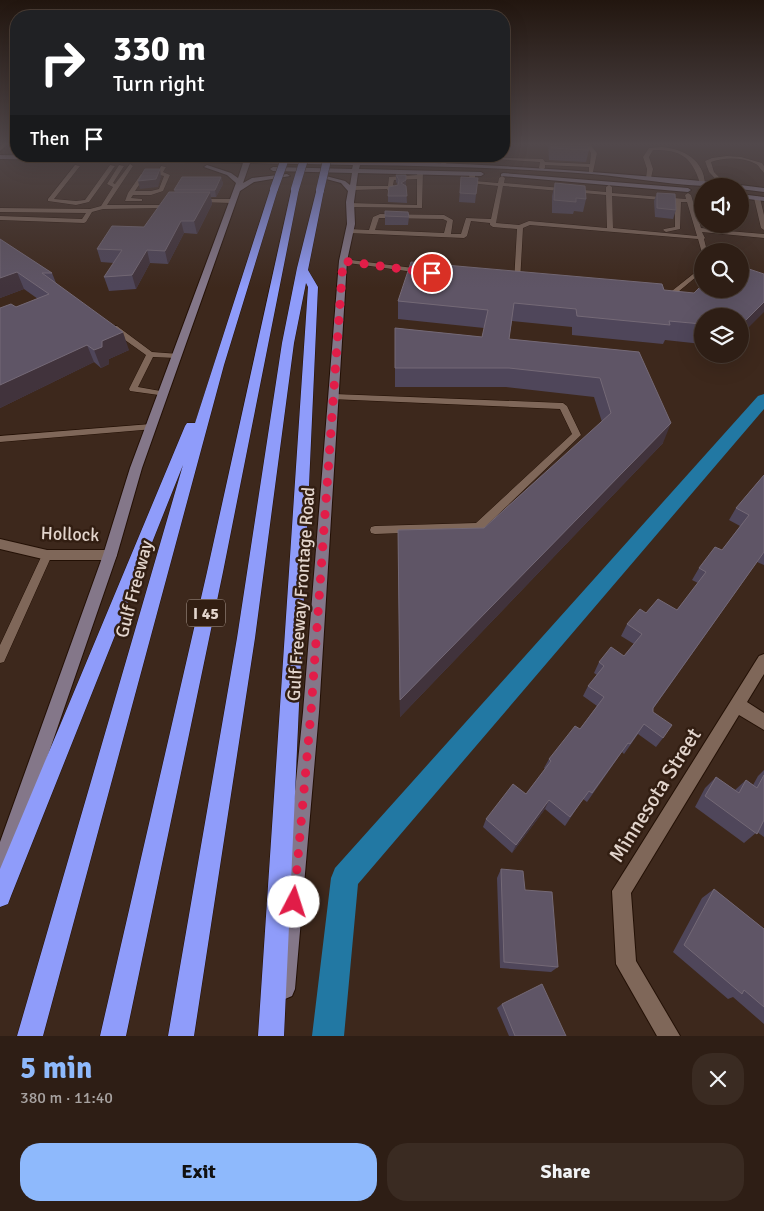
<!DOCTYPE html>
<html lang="en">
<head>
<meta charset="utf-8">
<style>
  body { margin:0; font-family:Signika,sans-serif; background:#3a2b22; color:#f1f3f6; height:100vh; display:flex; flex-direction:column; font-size:19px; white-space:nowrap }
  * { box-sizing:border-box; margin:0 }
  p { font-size:16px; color:#a7a2a0 }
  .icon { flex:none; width:28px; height:28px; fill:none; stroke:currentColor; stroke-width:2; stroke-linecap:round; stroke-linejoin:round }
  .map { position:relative; height:1036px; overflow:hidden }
  .details { display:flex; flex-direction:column; background:#2e1e15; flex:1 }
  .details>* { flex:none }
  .top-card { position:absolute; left:10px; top:10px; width:500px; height:152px; border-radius:20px; box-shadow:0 5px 20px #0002,0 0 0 1px #493c34; background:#202124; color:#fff; overflow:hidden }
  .tools { position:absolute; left:694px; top:178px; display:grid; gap:10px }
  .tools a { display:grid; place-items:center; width:55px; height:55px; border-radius:50%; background:#2e1e15; box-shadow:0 5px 20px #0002,0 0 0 1px #493c34; font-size:25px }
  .pin { position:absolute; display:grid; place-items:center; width:42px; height:42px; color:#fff; margin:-21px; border:2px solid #fff; border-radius:50%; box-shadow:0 1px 5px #0007 }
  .me { position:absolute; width:55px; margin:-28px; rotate:5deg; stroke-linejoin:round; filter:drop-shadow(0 0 4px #0008) }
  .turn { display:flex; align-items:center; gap:18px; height:105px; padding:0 20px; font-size:22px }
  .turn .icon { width:65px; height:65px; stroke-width:2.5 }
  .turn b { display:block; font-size:35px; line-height:42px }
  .then { display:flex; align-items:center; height:48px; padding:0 20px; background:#0003; gap:10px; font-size:19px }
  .round { display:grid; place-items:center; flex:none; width:52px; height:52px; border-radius:20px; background:#3a2b22 }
  .overview { display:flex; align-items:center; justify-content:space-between; height:85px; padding:0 20px }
  h1 { font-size:30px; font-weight:700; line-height:38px; color:#8eb9fc }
  .primary-button { display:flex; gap:10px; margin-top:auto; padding:10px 20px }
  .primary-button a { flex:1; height:58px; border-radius:20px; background:#8eb9fc; color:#111; font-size:20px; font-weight:700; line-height:58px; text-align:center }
  .primary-button a+a { background:#3a2b22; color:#f1f3f6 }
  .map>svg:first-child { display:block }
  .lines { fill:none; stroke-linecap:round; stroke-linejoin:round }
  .canal { fill:#2278a3; fill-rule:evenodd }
  .lane-casing { stroke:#231005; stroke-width:1 }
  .street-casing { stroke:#231005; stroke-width:2 }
  .secondary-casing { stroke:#231005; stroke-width:2 }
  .highway-casing { stroke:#231005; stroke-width:1 }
  .lane { fill:#7f6759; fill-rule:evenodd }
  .street { fill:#7f6759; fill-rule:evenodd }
  .secondary { fill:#847789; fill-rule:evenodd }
  .highway { fill:#8f9cfa; fill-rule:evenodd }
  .highway-bridge-casing { stroke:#231005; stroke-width:9; stroke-linecap:butt }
  .highway-bridge { stroke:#8f9cfa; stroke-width:8 }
  .wall { fill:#4f465a }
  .shaded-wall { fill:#41333c }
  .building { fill:#5f5566; stroke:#746976 }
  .route { stroke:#e11d48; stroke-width:9; stroke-dasharray:0 16.2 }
  .labels { text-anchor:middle; stroke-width:5; stroke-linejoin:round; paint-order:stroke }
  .shield { fill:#321e12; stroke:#ae9e95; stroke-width:1 }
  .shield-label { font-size:16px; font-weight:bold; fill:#e3d5cd }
  .street-label { font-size:18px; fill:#e3d5cd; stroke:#321e12 }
  .near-street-label { font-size:21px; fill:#e3d5cd; stroke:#321e12 }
</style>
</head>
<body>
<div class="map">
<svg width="764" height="1036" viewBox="0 0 764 1036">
  <rect width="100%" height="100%" fill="#3d281c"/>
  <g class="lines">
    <path class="canal" d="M764,394V409L358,884L344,1036H312L331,878L335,868L758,396Z"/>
    <g class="lane-casing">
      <path id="lane" d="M585,143H589L597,153L593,172H589V167L545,165V168L542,170L539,168L540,162L449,156L543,159L545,162L590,164L591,153Z
        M662,147C684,149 704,160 705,184L700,183C691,156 681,150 653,150L649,157L653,169L651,178L646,179L647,169L643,157L649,148Z
        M408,156H413L414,164H410Z
        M441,156H447L446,165L441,164Z
        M727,156L741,157L762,163L764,166V173C761,170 759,166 756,164C743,157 724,157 711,162L714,172L727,185L722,186L709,172L705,161L712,158Z
        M130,164L133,166L107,205H161L163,206V208L103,209L92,212L86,222L84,223L0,220V216L82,219L86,213L0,212V208L90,209L101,206L113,187L107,184L119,165L124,166L113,183L115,184Z
        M75,165L80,166L54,199L76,201L85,200L110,165L115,166L89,202L76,205L48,201V199Z
        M161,166L166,167L163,172L170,175L163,191L151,195H133L131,198L142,199V201H125L128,193L141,174L158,172ZM160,175L164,176L159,189L151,191H135L145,176Z
        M418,171L423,172L422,208L350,207L347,205L350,203L417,205V179L394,180L393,185L397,187L395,188L397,190L394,192L388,191L387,189L353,190L350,188L353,186H388L389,177L417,175Z
        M472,172L475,174V181L498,183L499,178L502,176L505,178L504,183L606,192V187L609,185L612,187V193L686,199L685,195L688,193L691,195L701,228L720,230L734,224H740V209L743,211L745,219L740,225L728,231L764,234V238L702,232L705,238L704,239L707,251L702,253L698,239L530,225L523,228L520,282L517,284L514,282L517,229L493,227L490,225V223L471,221L467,236L464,238L349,233L346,231L349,229L369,230L373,217L380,214L444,215L453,220L451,234H461L466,218L491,219L498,186L470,183L469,174ZM503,186L606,195L607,228L529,221L519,225L496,223ZM612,196L675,201V227L664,229L663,230L666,232L680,229L681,202H687L697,236L613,228ZM379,218L443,219L447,221L444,233L375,230Z
        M757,196L760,198L764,215V230L761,228L754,198Z
        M199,199H232L235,201L232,203L197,202V200Z
        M343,259L421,269L424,271L421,273L341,262V260Z
        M702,267V272L672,297H663V295L668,294Z
        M111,326H117L152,352L179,354V358H176L153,357L138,387L166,392V396L130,391L129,389L146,355L111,330Z
        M334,394L563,403L567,406L581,435L482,530L375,534L371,533L370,530L371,527L375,526L476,523L572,434L560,409L331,399L330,397Z
        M151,424L154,425L155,427L154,429L0,442V436Z
        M47,551L51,552L52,555L4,662L0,663V645L42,555L43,552Z"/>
    </g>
    <g class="street-casing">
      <path id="street" d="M3,143H9L0,151V146Z
        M0,539L47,550H110L115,551L117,555L115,559L110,560H47L0,549Z
        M764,654V674L747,702L764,713V730L739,715L631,893L636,961L680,1036H657L616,964L612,891L759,656Z"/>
    </g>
    <g class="secondary-casing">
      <path id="secondary" d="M0,155L245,159L246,156H252L251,159L354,161L355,156H361L360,161C485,163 609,172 733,184L736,186C691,189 638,178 592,174C515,168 437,166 360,165L359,169L481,172L484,174L481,176L358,173L354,202L355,224L347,261L319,712L295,989L292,996L285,999L278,996L275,989L303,712L339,261L347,224L346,202L348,191L341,183L319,177L322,175L345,181L350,185L352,173L273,171L270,169L273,167L352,169L353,165L250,163L243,183L252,178L287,174L290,176L254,182L240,191L142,468L117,555L9,868L7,875L0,877V842L103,555L130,468L236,183L227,175L204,167L207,165L231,173L238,178L243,163L0,159Z
        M503,173L688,188L691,190L688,192L501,176V174Z
        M740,185L764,188V192L740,189V186H737Z
        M740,194L764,197V201L740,198Z"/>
    </g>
    <g class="highway-casing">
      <path id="highway" d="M271,187L278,189L224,365L43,1036H17L183,465L11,896L8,904L0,907V869L185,426L187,423H195Z
        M292,187L299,189L223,572L126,1036H100L207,572Z
        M317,188L324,190L308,270L318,287L284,1036H258L308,287L306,283L294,343L255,638L194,1036H168L237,638L282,343L297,268Z"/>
    </g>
    <use href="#lane" class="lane"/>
    <use href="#street" class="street"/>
    <use href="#secondary" class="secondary"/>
    <use href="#highway" class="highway"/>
    <g class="highway-bridge-casing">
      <path id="highway-bridge" d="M274,189L286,156
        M295,189L305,156
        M320,190L328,156"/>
    </g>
    <use href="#highway-bridge" class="highway-bridge"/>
  </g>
  <path class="wall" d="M548,143H587L589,150L586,162L549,160Z
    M396,175L406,186L407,203L388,202V196L398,185L396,182Z
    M221,177L223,184L216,197H211L212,204L197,234L184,233L168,264L150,263L136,289L109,291L104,277L114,263L101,262L97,249L144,227L175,192L174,190Z
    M461,177L478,178L475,203L459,202Z
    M555,183L586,199L583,212L574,211L573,214L552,213V196Z
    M657,193L676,210L673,219L655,217L654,201Z
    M385,216L409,217L408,225H385Z
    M0,239L52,273L56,283L129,350L109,359V364L101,368L94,362L0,408V308L16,307L38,299L24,289L0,298Z
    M664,290L740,316H702V344L665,340L663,344L572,335V327L512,321L509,339L639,352L663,443L400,717L398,549V530L484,528L602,422L594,397L506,387H395V328L482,337L484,328L398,319V301Z
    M764,475V565L757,562L653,709V712L663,738L656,747L638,734L624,754L622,752L587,802L583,799L565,826L545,809L512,853L483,827L486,819L526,794L545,769L544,768L549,759L580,729L597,706L583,696L588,686L597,675L594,673L599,662L624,656L634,644L621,636L627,624L646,613L677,610L698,583L692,580L699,568L722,550L740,526L729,520L736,508Z
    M764,770V837L757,832L744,843L695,807L705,788L716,777L735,790L746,780L753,785L758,776Z
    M501,869L525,890L558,967L551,972L500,968L497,878Z
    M714,889L764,929V1024L733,997L728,999L673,952L702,898Z
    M502,1004L566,1036H509L497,1008Z"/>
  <path class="shaded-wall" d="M160,169L161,177L158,187L140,189L138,181Z
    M221,177L223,184L216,197L215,190Z
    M406,180V186L401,183Z
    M210,192L212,204L197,234L194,221Z
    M181,221L184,233L168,264L165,251Z
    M147,250L150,263L136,289L132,275Z
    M17,272L24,289L0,298V278Z
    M764,302V312L740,336V326Z
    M123,332L129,350L109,359V364L101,368L94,350L102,341Z
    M87,345L94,362L0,408V385Z
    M671,423L663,443L400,717V700Z
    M549,800L545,809L512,853L516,845Z"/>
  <path class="building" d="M551,143H587L589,150L551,148Z
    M145,169H160L156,179L138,181Z
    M396,175H406V180L401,183L406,186L407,196H388L389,187L398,185L399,180Z
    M182,177H221L215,190H174Z
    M461,177L478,178L476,194L460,193Z
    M555,183L585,186L586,199L576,198V202L554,200Z
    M169,192H210L194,221H181L165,251L147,250L132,275L104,277L122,250L97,249L112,226L144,227Z
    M657,193L675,194L676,210L657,208Z
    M385,211L408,212L409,217L385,216Z
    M0,239L52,273H42L123,332L102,341V347L94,350L87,345L0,385V308L11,304L16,307L49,294L17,272L0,278Z
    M411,262L662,284L664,290L694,293L702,285V289H740V266L764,274V302L740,326V316H702V324L669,321L670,325L577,316L576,309L514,303L509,339L639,352L671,423L400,700L398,530L484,528L611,413L600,378L509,368H395V328L482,337L488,310L398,301Z
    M764,475V552L653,708V712L672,725L663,738L644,724L630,744L628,743L592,793L589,791L570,817L549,800L516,845L486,819L513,784L526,794L551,761L549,759L575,726L580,729L604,697L588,686L604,666L599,662L611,647L624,656L642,634L627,624L640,609L646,613L658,599L677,610L706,572L699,568L715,547L722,550L749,515L736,508Z
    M764,775V820L757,834L705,796L716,777L739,793L746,780L757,788Z
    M501,869L523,871L525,890L552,892L558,967L504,962Z
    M714,889L764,929V1007L744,990L742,994L684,945Z
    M542,984L566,1036H515L502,1004Z"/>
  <linearGradient id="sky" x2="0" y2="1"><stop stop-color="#22160f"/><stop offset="0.5" stop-color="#51484b"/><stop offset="1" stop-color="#51484b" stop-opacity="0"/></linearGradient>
  <rect width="764" height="288" fill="url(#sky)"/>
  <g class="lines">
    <path class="route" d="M294,902L311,712L343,261L432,273"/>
  </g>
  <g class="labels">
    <rect class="shield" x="187" y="599.5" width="38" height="27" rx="4"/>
    <g class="shield-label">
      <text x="206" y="619">I 45</text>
    </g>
    <g class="street-label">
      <text transform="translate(70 534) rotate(2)" y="6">Hollock</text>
      <text transform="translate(134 589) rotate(-75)" y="6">Gulf Freeway</text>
      <text transform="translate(301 594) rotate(-86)" y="6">Gulf Freeway Frontage Road</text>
    </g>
    <g class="near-street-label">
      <text transform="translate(655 795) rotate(-58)" y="7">Minnesota Street</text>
    </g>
  </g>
</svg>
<div class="tools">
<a><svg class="icon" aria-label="sound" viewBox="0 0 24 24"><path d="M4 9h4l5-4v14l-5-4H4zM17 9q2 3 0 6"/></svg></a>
<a><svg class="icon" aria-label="search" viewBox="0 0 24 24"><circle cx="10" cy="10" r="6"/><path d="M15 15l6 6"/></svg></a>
<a><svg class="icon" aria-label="layers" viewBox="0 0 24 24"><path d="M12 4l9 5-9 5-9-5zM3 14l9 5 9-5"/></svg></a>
</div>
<div class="pin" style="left:432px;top:273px;background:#d93025"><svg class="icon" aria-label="arrive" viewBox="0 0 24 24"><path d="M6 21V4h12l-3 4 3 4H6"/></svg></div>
<svg class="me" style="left:294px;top:902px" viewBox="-20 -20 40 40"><circle r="19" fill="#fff"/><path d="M0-13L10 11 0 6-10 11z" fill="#e11d48"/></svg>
<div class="top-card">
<div class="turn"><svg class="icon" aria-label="right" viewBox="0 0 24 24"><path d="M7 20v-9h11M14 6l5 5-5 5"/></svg><div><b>330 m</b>Turn right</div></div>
<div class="then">Then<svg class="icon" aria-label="arrive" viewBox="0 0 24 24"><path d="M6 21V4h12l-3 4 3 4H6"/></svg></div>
</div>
</div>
<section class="details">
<div class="overview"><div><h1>5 min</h1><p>380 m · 11:40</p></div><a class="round"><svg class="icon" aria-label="close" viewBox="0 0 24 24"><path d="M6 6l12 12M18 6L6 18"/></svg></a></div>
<div class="primary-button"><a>Exit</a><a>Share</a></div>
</section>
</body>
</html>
